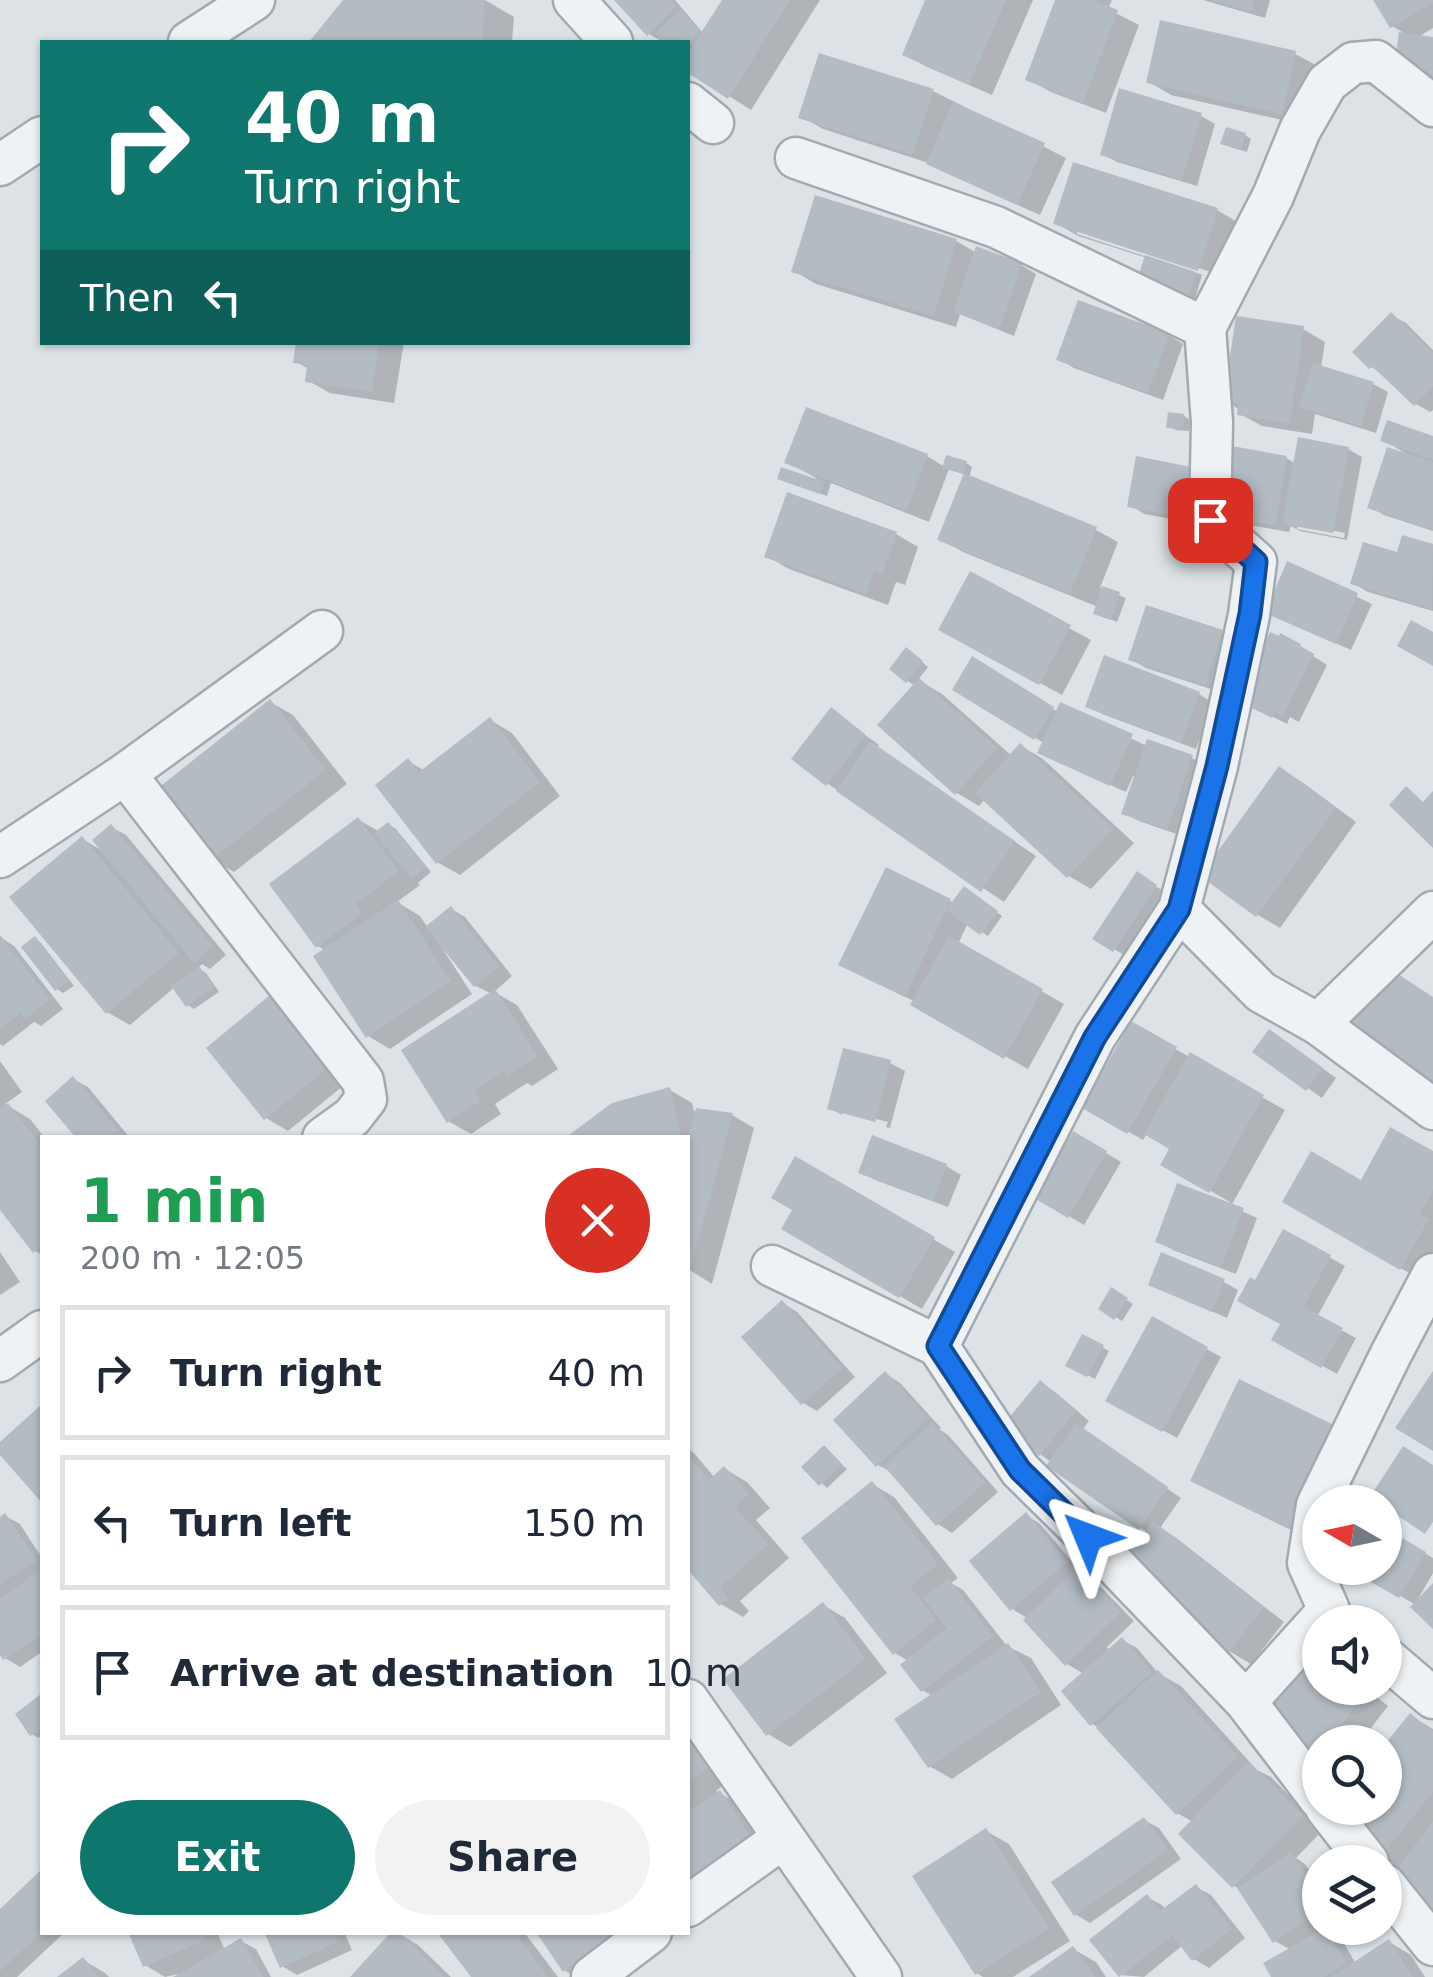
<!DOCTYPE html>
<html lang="en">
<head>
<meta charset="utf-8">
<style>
  body { margin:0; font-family:"DejaVu Sans",sans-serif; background:#f2f2f3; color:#1f2937; height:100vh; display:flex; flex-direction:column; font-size:38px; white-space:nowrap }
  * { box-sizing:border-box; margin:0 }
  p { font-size:32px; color:#747a83 }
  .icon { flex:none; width:55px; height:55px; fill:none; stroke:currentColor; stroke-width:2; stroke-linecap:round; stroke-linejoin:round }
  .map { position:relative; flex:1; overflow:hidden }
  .side { position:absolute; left:40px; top:1135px; width:650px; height:800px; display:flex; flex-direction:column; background:#fff; border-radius:0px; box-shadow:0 2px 8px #0004 }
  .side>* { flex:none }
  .banner { position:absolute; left:40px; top:40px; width:650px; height:305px; border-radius:0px; box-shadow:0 2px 8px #0004; background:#0f766e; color:#fff; overflow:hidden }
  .needle { width:65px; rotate:279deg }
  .fabs { position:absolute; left:1302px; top:1485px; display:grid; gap:20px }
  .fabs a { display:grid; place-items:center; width:100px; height:100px; border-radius:50%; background:#fff; box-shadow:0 2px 8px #0004; font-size:50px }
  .pin { position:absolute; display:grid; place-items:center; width:85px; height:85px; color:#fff; margin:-42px; border-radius:20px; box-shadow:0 5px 15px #0006 }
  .me { position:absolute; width:110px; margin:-55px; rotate:314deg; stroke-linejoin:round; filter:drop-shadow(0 0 8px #0008) }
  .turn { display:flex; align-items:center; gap:35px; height:210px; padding:0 40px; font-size:45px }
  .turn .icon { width:130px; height:130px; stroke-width:2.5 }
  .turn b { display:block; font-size:70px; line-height:85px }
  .then { display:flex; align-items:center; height:95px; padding:0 40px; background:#0003; gap:20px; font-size:38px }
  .round { display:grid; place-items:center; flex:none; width:105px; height:105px; border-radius:52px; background:#f2f2f3 }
  .summary { display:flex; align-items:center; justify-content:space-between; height:170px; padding:0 40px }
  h1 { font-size:60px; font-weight:700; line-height:75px; color:#1e9e55 }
  .cta { display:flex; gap:20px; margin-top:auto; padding:20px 40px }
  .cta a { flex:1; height:115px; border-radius:60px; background:#0f766e; color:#fff; font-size:40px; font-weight:700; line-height:115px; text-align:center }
  .cta a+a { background:#f2f2f3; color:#1f2937 }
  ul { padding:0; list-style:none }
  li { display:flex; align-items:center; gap:30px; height:135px; margin:0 20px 15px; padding:0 20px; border:5px solid #e0e1e3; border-radius:0px }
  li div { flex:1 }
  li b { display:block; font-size:38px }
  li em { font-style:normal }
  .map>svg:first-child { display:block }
  .shadow { fill:#0003; fill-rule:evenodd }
  .building { fill:#b3bcc3 }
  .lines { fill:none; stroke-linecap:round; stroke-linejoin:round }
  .street-casing { stroke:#a2aab0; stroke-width:45 }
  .street { stroke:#eff2f5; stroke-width:40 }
  .route-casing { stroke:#114b97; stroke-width:25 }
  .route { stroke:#1a73e8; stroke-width:18 }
</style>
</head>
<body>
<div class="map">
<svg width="1433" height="1977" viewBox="0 0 1433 1977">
  <rect width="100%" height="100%" fill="#dce2e6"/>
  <path class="shadow" d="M346,0H485L514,17L512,42H312Z
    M618,0H675L703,33L725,0H820L751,110L688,70V42H663L649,34Z
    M928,0H1033L992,95L927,67L905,54Z
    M1058,0H1112L1108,9L1139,25L1106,113L1051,92L1028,79Z
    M1203,0H1270L1265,18Z
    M1376,0H1433V28L1418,37L1433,39V85L1396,73L1402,32L1392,26Z
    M1295,54L1318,66L1304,125L1171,95L1149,82Z
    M933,91L1066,158L1040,215L951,175L932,164L823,129L801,116Z
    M1201,116L1215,124L1197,186L1117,162L1102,154Z
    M1245,135L1251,139L1247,152L1230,147Z
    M1075,165L1217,210L1239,223L1221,281L1202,275L1195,299L1147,283V258L1078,236L1056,223ZM1077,229L1211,272L1209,277L1077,234Z
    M956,241L977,253L978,249L1021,265L1036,274L1014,336L960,314L956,327L816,284L794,271Z
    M1079,303L1168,335L1183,344L1163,400L1074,368L1059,359Z
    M1391,315L1406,323L1433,350V410L1430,412L1416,404L1387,376L1371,367Z
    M1303,329L1325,342L1321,368L1373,384L1388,392L1376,433L1315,414L1312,434L1262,426L1240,414V410L1226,401Z
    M298,342H404L394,403L330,393L307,380L309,369L295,361Z
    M1184,416L1190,420L1189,431L1176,430L1169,426Z
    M1433,439V531L1384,515L1370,507L1405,453L1383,440Z
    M1348,449L1362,457L1347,540L1300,531L1291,526L1289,532L1238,523L1223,515L1286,458L1296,464ZM1297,524L1345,533L1344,538L1297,529Z
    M927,456L945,467L966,463L972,467L969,478L1096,530L1118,542L1100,588L1126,598L1117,622L1102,616L1098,607L963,552L940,539L966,475L949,469L929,522L831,483L827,496L786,482L814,481L816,478L788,462Z
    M1138,459L1206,525L1144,514L1130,505Z
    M896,534L918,547L905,585L896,582L888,605L789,569L767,556Z
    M1404,538L1433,546V611L1368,592L1353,583L1399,555Z
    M1288,564L1372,604L1351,650L1283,620Z
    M1069,628L1091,640L1062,695L964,642Z
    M1222,632L1236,641L1220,692L1146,668L1131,659Z
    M1282,636L1314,654L1313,656L1327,665L1299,722L1290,717L1287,724L1254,707Z
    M913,654L928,667L918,680L942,694L1012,756L1021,746L1043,759L1134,843L1091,889L1069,876L985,799L979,806L957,793L881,725L916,686L907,681Z
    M973,660L1058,712L1061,705L1147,746L1192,758L1206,766L1182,836L1139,821L1124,813L1136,778L1133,776L1126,792L1055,760L1044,743L955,690Z
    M1199,694L1213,703L1196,749L1102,714L1088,705Z
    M270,702L293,715L347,784L234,872L213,860Z
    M832,711L879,745L877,748L1036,856L1004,902L828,784Z
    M490,720L512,733L560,796L460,875L437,862L408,761L425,771Z
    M1280,769L1302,782L1356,822L1280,928L1258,915L1203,876Z
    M359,820L380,832L388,825L395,828L431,872L418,883L420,885L397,902L420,916L428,928L451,909L465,917L512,976L494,992L517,1005L558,1069L532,1086L527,1083L495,1104L501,1114L471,1134L448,1121L492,994L476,986L447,949L444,951L472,994L390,1049L368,1036L326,951L318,946Z
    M111,827L126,835L226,955L210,969L202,964L198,968L206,973L219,992L194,1009L188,1005L175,987L130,1025L107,1012L82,839L103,851Z
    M887,870L954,903L971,893L1002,916L988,936L968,923L958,944L1064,1004L1028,1069L914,1004L916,1002L864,977Z
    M1137,875L1170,895L1129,958L1096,938Z
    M0,937L14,946L63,1009L41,1026L34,1022L3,1046L0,1044Z
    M35,939L41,943L74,986L63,993L57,989Z
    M275,994L354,1077L288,1131L266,1118Z
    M1132,1025L1285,1110L1231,1206L1257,1218L1236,1274L1173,1250L1158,1241L1229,1205L1230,1202L1164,1164L1173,1148L1147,1133L1143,1140L1085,1107Z
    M1284,1040L1336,1078L1322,1098L1255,1052Z
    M0,1061L22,1092L5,1104L30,1119L45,1138H42V1255L35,1251L0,1206Z
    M890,1063L905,1071L890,1128L886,1127L888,1122L842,1110V1115L830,1108Z
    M73,1079L88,1087L130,1138H79Z
    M670,1090L692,1103L694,1111L732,1115L754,1128L712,1284L688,1269V1138H569Z
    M1074,1134L1121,1162L1084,1225L1037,1197Z
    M874,1138L946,1166L961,1175L948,1207L875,1180L861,1172Z
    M1433,1154V1263L1423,1281L1285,1201L1362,1184Z
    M796,1159L955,1252L922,1309L784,1228L795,1209Z
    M1284,1232L1345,1266L1317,1317L1356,1338L1337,1374L1274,1339L1283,1323L1256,1284Z
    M0,1252L20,1282L0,1295Z
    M1224,1282L1238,1290L1227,1318L1151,1284Z
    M1112,1291L1133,1304L1122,1321L1101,1308Z
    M783,1303L797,1312L855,1377L817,1411L803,1403Z
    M1153,1319L1221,1357L1177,1438L1108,1400Z
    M1083,1337L1109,1351L1095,1379L1068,1365Z
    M886,1374L900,1383L941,1428L939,1429L948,1435L998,1492L952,1533L938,1524L893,1473L878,1465Z
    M1041,1383L1055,1392L1089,1421L1082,1430L1181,1498L1160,1528L1175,1537L1284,1622L1251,1664L1229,1651L1147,1532L1040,1454Z
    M1240,1383L1310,1539L1215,1493Z
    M824,1448L847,1469L827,1488L804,1467Z
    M688,1449L694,1453L715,1478L725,1469L747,1482L770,1508L756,1520L789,1558L740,1601L749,1611L743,1617L721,1604L688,1566Z
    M872,1484L894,1497L958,1578L951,1583L963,1590L1007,1646L1031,1658L1061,1705L952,1779L929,1766L933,1696L922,1690L908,1661L895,1653Z
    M1026,1515L1040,1524L1081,1572L1093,1579L1134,1621L1107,1647L1110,1651L1122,1640L1137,1648L1158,1673L1181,1686L1257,1770L1271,1777L1323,1830L1296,1858L1305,1864L1320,1886V1928L1341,1938L1356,1964L1389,1942L1411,1955L1425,1977H1274L1291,1950L1275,1941L1241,1890L1234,1886L1193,1822L1177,1813L1101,1729L1092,1724L1064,1692L1084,1674L1067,1664L1029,1619L1012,1609Z
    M5,1516L20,1524L42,1558V1652L20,1667L5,1658L0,1650V1520Z
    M1385,1530L1433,1558V1573L1417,1601L1433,1587V1625L1416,1605L1352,1568H1385Z
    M823,1605L845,1618L887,1673L790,1747L768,1734Z
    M1320,1655V1688H1365L1388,1706L1360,1742H1320V1774L1252,1724Z
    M42,1696V1735L38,1738L32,1734L18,1715Z
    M1411,1716L1433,1729V1915L1385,1867L1337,1808H1385V1748Z
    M688,1731L728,1781L716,1791L742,1806L776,1857L688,1916Z
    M1144,1820L1159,1828L1181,1859L1090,1923L1075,1914Z
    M986,1831L1009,1844L1070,1941L1013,1977H983L977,1973Z
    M42,1873V1932H65L17,1977H0V1912Z
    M1196,1887L1211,1895L1245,1938L1209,1968L1194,1959L1183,1945L1144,1977L1121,1975L1147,1897L1162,1905L1166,1910Z
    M131,1932H217L225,1950L241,1941L256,1949L271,1977H179L178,1974L165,1977L145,1965Z
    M267,1932H344L352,1950L297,1975L282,1966Z
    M396,1932L418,1945L451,1977H353Z
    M440,1932H524L558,1977H474Z
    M539,1932H622L576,1977L564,1970Z
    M1073,1949L1096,1962L1106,1977H1033Z
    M83,1960L105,1973L109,1977H61Z"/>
  <path class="building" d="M343,0H485L482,42H309Z
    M614,0H670L677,7L647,36Z
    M722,0H790L728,99L688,73V53Z
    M925,0H1006L969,85L902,55Z
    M1055,0H1092L1118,10L1083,103L1025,80Z
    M1212,0H1254L1251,12Z
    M1373,0H1433V3L1390,28Z
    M680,10L700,30L688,46V42H663L655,34Z
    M1160,20L1296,51L1282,114L1146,83Z
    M1399,32L1433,37V80L1393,75Z
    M819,53L934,89L913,155L798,118Z
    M1119,88L1202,113L1182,180L1100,155Z
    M953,102L1045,143L1017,205L926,164Z
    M1226,127L1246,133L1241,150L1220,144Z
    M1073,162L1218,208L1198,271L1053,224Z
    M815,195L957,239L934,316L791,272Z
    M976,246L1022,263L999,329L953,312Z
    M1145,255L1196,272L1188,297L1137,280Z
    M1078,300L1169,333L1148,393L1056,360Z
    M1391,312L1433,353V386L1414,406L1372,366L1369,369L1352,352Z
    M1236,316L1304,326L1290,423L1237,415L1238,404L1223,403Z
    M296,342H380L372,392L305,382L307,365L293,363Z
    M1313,363L1374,382L1361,426L1299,407Z
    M806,407L928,454L906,511L784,463Z
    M1168,412L1184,414L1183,429L1166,428Z
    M1387,420L1433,436V460L1380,441Z
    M1298,437L1349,447L1333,533L1282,524Z
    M1232,446L1287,456L1275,526L1220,516Z
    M1387,447L1433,462V530L1367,508Z
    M946,455L967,461L963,474L942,468Z
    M1136,456L1201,469L1191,519L1127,507Z
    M781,467L825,482L820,494L777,479Z
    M964,473L1097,527L1070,594L937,540Z
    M787,492L897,532L882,575L874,571L866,594L764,557Z
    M1402,535L1433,544L1432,609L1350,584L1363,542L1397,552Z
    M1287,561L1358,593L1336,644L1265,613Z
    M970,571L1071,625L1039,685L938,630Z
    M1102,586L1120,592L1111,620L1093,614Z
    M1146,605L1223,630L1205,685L1128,660Z
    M1411,620L1433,632V666L1397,646Z
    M1270,632L1279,636L1280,633L1301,644L1300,646L1314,654L1283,716L1275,711L1272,718L1236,700Z
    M906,647L923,661L906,683L889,669Z
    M1104,655L1200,692L1181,743L1085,707Z
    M972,656L1054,707L1034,740L952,690Z
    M919,678L997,748L955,795L877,725Z
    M270,699L326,770L210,861L157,789Z
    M1060,702L1133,734L1110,786L1037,753Z
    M831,707L866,735L826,786L791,759Z
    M490,717L540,782L436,864L375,785L408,758L419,772Z
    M1147,739L1193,755L1167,829L1121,814Z
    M870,741L1015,841L981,892L836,791Z
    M1020,743L1113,829L1067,878L975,793Z
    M1279,766L1336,808L1256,917L1200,876Z
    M1406,786L1423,802L1433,791V848L1389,805Z
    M358,817L399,871L356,904L362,913L316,948L269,884Z
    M388,822L426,867L412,879L374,833Z
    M111,824L213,946L194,963L92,840Z
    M82,836L179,953L106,1014L9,897Z
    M886,867L951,899L905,997L838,965Z
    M1137,871L1157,885L1113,952L1092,939Z
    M964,886L998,911L980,935L946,910Z
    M398,900L451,981L366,1038L313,956Z
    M451,906L499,967L474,987L425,927Z
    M0,935L50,1000L25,1019L20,1013L0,1029Z
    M35,936L69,981L55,991L21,947Z
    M949,936L1043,989L1004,1059L910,1005Z
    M1384,965L1433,997V1083L1345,1026Z
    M199,966L214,987L186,1007L171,986Z
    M495,989L538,1056L508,1075L505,1071L474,1091L480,1101L447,1123L401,1050Z
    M275,991L333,1064L264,1120L206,1048Z
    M1131,1021L1177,1047L1127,1134L1082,1108Z
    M1269,1029L1323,1068L1306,1091L1252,1052Z
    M843,1048L891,1060L875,1122L827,1109Z
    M1190,1052L1264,1095L1209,1193L1160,1165L1169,1149L1144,1134Z
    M73,1076L125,1138H76L45,1101Z
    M670,1087L681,1138H565L612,1103Z
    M8,1103L42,1147V1245L33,1253L0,1210V1109Z
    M696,1108L733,1113L689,1275L688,1138Z
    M1390,1127L1433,1151V1190L1420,1214L1429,1219L1400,1270L1282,1202L1311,1151L1361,1180Z
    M1073,1131L1107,1151L1068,1218L1034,1198Z
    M872,1135L947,1164L933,1201L858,1173Z
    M795,1156L935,1237L899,1298L781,1229L792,1210L771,1198Z
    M1177,1183L1244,1208L1221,1267L1155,1242Z
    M1283,1229L1331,1255L1304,1307L1343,1328L1321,1368L1271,1340L1280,1324L1237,1301L1250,1277L1255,1280Z
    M1161,1252L1225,1279L1212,1312L1148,1285Z
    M1111,1287L1128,1298L1114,1320L1098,1309Z
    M782,1300L842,1368L801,1405L741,1337Z
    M1152,1316L1208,1347L1162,1432L1105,1401Z
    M1082,1334L1104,1345L1087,1377L1065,1366Z
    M885,1371L928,1418L876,1467L833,1420Z
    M1433,1371V1451L1395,1428Z
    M1239,1379L1336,1426L1287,1528L1190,1481Z
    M1040,1380L1076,1411L1039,1456L1003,1425Z
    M42,1404V1503L0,1455V1442Z
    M933,1423L985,1483L936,1526L884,1466Z
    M1076,1423L1168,1487L1139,1530L1046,1466Z
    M824,1445L842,1464L819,1486L801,1467Z
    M1403,1446L1433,1465V1522L1425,1534L1385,1507V1502H1378L1370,1497Z
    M688,1456L709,1480L724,1466L749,1494L735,1507L768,1544L720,1588L728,1598L719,1606L688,1570Z
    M872,1481L938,1564L910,1586L936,1620L893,1655L801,1538Z
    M1026,1512L1067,1562L1010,1611L969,1561Z
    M5,1513L37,1560L0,1584V1517Z
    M1153,1521L1264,1607L1228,1653L1117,1568Z
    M1385,1528L1426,1552L1399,1598L1346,1568H1385Z
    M1078,1567L1121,1612L1065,1666L1023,1620Z
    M42,1569V1634L3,1660L0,1655V1598Z
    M948,1578L993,1636L921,1692L900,1665L947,1628L923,1598Z
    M1433,1583V1629L1410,1607Z
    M823,1602L866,1659L766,1736L723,1679Z
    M1122,1637L1152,1672L1090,1726L1061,1691Z
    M1008,1643L1041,1692L928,1768L894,1719Z
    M1309,1645L1320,1654V1688H1362L1367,1691L1328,1742H1320V1753L1307,1770L1248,1724Z
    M1158,1670L1238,1757L1176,1815L1096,1728Z
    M42,1693V1727L30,1736L15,1714Z
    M1410,1713L1433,1732V1792L1376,1862L1334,1808H1385V1744Z
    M688,1742L708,1767L688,1783Z
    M1248,1761L1303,1816L1232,1888L1178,1834Z
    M720,1790L755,1844L688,1889V1812Z
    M1144,1817L1168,1850L1074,1916L1051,1882Z
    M1433,1821V1918L1387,1883Z
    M986,1828L1049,1928L975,1975L912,1876Z
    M1291,1852L1320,1897V1912L1273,1943L1237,1888Z
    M42,1869V1932L0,1971V1909Z
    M1196,1884L1232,1929L1192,1961L1172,1935L1119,1977L1089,1940L1147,1894L1160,1911Z
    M1325,1928L1347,1963L1323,1977H1271L1263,1963Z
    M128,1932H202L205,1940L143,1967Z
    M264,1932H334L338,1942L280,1968Z
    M391,1932H399L445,1977H350Z
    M437,1932H514L548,1977H471Z
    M536,1932H615L617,1936L563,1972Z
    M241,1938L263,1977H173Z
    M1389,1939L1413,1977H1331Z
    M1073,1946L1095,1977H1029Z
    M83,1957L99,1977H57Z"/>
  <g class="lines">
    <g class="street-casing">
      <path id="street" d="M574,0L612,42
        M189,42L254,0
        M688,103L713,123
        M796,158L996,227L1205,328
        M0,165L42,137
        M125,774L363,1081L366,1099L352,1117L323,1138
        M0,857L125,774L322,631
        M1179,909L1261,992L1318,1024L1433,1109
        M1318,1024L1433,912
        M772,1266L938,1346L1020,1470L1088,1537L1246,1702L1320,1799
        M938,1346L1095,1037L1179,909L1217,766L1249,615L1256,562L1210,521L1212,422L1205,328L1273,196L1300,130L1327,83L1353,63L1376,61L1433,106
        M0,1361L42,1331
        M1385,1657L1433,1698
        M688,1700L881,1977
        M1246,1702L1329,1610L1308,1563L1317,1505L1391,1354L1433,1274
        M1326,1808L1368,1862
        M1385,1885L1433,1945
        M688,1906L783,1838
        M592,1977L651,1932"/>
    </g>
    <use href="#street" class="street"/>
  </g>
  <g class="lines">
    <g class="route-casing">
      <path id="route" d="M1088,1537L1020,1470L938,1346L1095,1037L1179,909L1217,766L1250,614L1256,562L1210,520"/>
    </g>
    <use href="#route" class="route"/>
  </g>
</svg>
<div class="fabs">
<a><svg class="needle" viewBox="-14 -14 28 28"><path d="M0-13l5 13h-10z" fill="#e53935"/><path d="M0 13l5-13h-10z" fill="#747a83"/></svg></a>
<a><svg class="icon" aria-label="sound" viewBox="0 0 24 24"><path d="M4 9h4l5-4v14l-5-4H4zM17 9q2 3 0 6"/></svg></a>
<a><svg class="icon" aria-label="search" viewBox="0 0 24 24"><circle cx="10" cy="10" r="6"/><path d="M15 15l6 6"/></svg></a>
<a><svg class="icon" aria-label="layers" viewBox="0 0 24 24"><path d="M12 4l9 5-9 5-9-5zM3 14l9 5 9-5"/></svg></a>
</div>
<div class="pin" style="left:1210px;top:520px;background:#d93025"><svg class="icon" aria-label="arrive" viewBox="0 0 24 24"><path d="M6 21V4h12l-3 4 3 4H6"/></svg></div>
<svg class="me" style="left:1088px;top:1537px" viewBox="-20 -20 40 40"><path d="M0-17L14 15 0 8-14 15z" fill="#1a73e8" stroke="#fff" stroke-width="4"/></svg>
<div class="banner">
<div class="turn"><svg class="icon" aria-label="right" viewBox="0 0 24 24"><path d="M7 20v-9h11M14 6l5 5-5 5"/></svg><div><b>40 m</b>Turn right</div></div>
<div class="then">Then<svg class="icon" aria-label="left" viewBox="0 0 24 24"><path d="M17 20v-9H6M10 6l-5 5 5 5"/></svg></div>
</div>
<section class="side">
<div class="summary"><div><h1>1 min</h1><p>200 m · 12:05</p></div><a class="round" style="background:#d93025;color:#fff"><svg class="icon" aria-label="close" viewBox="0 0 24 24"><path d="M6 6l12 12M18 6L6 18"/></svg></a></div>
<ul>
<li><svg class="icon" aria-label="right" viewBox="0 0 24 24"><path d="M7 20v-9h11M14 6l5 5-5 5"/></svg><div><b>Turn right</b></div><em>40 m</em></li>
<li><svg class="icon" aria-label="left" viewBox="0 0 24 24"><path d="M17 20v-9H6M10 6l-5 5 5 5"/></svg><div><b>Turn left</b></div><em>150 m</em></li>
<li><svg class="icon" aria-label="arrive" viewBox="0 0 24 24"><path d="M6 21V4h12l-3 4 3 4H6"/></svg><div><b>Arrive at destination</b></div><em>10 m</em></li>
</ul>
<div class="cta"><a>Exit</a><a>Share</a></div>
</section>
</div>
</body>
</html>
